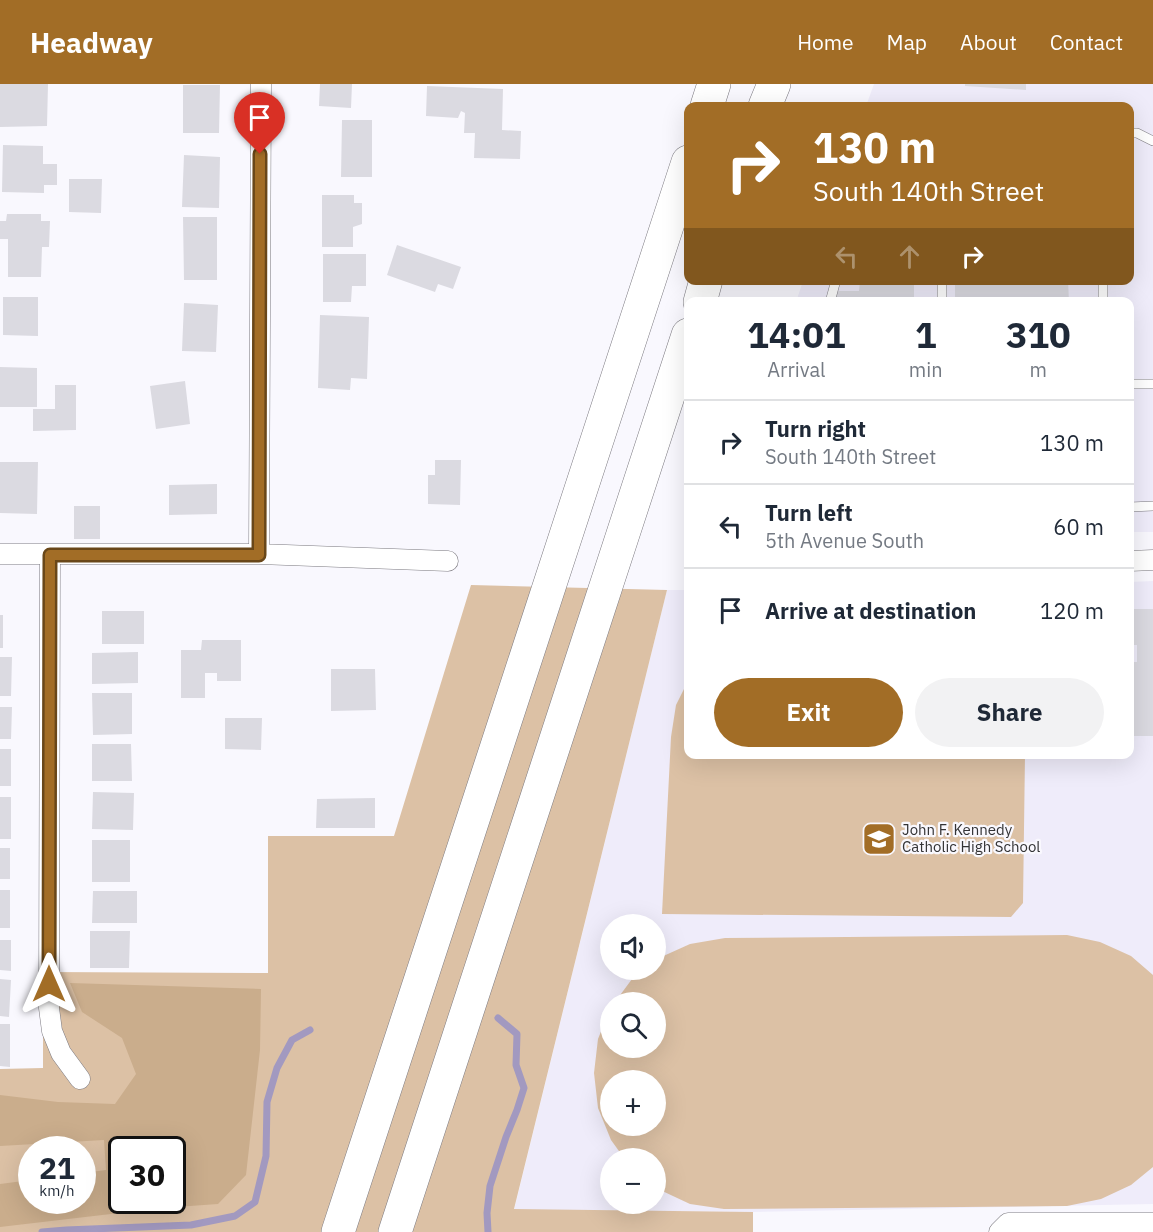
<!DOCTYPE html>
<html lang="en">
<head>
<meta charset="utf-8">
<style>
  body { margin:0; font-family:"IBM Plex Sans",sans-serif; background:#f2f2f3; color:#1f2937; height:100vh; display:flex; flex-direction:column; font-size:22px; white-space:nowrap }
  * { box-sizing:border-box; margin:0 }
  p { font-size:20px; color:#747a83 }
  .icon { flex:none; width:33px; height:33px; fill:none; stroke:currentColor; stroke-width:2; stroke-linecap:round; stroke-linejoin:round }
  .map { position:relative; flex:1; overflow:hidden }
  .drawer { position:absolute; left:684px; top:213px; width:450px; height:462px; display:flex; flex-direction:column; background:#fff; border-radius:12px; box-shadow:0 6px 24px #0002 }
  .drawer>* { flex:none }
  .hud { position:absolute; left:684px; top:18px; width:450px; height:183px; border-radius:12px; box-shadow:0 6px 24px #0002; background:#a26d26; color:#fff; overflow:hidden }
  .tools { position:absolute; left:600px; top:830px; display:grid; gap:12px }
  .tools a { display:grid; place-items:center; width:66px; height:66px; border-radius:50%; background:#fff; box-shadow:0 6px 24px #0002; font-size:30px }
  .speed { position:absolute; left:18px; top:1052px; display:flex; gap:12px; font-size:30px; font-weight:700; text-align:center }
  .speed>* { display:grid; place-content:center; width:78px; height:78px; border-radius:50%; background:#fff; box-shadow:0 6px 24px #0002; line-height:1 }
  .speed small { font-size:15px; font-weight:400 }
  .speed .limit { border:3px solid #111; border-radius:9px; background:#fff; color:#111 }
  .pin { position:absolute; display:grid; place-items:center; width:51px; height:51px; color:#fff; margin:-62px -26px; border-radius:50% 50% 50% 0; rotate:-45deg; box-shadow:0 0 6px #0007 }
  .pin .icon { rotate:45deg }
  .me { position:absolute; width:66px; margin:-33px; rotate:0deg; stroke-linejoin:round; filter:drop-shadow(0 0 4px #0008) }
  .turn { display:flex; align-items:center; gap:21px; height:126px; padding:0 30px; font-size:27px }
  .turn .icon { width:78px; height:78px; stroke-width:2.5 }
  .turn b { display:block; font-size:42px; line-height:51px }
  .lanes { display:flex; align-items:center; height:57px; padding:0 30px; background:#0003; justify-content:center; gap:30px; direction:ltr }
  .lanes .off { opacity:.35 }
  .eta { display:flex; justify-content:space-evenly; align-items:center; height:102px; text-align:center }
  .eta b { font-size:36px; font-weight:700; line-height:42px }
  .primary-button { display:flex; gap:12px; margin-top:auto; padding:12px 30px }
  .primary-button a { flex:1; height:69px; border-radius:36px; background:#a26d26; color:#fff; font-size:24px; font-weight:700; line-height:69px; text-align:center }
  .primary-button a+a { background:#f2f2f3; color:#1f2937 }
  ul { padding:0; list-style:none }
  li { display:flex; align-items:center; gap:18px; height:84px; padding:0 30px; border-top:2px solid #e0e1e3 }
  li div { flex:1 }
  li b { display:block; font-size:22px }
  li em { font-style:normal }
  header { display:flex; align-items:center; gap:36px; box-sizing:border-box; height:84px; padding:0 30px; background:#a26d26; color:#fff }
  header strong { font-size:28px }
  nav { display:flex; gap:33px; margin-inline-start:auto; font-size:21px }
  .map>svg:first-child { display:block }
  .built { fill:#efecfa; fill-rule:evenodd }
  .green { fill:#dcc1a5; fill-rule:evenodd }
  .forest { fill:#caad8c; fill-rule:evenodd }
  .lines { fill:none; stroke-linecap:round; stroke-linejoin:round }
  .stream { stroke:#a299c0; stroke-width:7 }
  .building { fill:#dbdae1 }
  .lane-casing { stroke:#7c7a80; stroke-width:10 }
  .street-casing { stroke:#7c7a80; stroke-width:21 }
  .highway-casing { stroke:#7c7a80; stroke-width:34 }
  .lane { stroke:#fff; stroke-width:9 }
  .street { stroke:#fff; stroke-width:20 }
  .highway { stroke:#fff; stroke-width:33 }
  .route-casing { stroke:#694719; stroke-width:15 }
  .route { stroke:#a26d26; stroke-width:10 }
  .labels { text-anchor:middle; stroke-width:4.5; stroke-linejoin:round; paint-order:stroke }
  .poi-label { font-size:15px; fill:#333335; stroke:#f9f8fe; text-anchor:start }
</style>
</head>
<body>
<header>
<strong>Headway</strong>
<nav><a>Home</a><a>Map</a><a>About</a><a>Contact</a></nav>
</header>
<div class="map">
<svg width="1153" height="1148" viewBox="0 0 1153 1148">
  <rect width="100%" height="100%" fill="#f9f8fe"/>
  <path class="built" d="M874,0H1153V448H1130V218H796L803,197L1130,196V22H866Z
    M1153,497V1120L753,1128L514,1126L667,506H688V670H1130V498ZM610,840H656V885H610ZM610,918H656V963H610ZM610,996H656V1041H610ZM610,1074H656V1119H610Z"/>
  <path class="green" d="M471,501L667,506L514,1125L753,1128V1148H0V985L43,984V888L268,889V752H394ZM32,1065H82V1116H32ZM122,1065H172V1116H122Z
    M688,597V670L1025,671L1023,819L1011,833L662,830L671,653L676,621Z
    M1067,851L1100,858L1131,872L1153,891V1083L1131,1101L1101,1115L1067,1122L724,1125L690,1120L658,1105L656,1103V1074H624L611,1056L598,1024L594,989L598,955L610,925V963H656V918H615L632,895L645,885H656V876L659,874L690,860L725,854ZM610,996H656V1041H610Z"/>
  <path class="forest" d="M70,899L261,905L260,966L246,1091L218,1120L162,1124L0,1143V1100L31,1096L32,1116H82L83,1089L106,1086L104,1056L0,1062V1011L58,1018L115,1020L136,990L122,954L82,928ZM122,1065H172V1116H122Z"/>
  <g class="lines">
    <path class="stream" d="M42,1148L66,1146L191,1141L235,1132L255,1118L266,1072L267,1018L277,984L292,956L310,946
      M488,1148L487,1129L490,1102L506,1053L517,1026L524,1004L516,981L517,950L498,934"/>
  </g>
  <path class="building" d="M0,0H48L47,42L0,43Z
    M320,0H352L351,24L319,22Z
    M965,0H1026V6L965,2Z
    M183,1H220L219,49H183Z
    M427,2L503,5L502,46L521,47L520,75L474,74L475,49H464L465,29L461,27L458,34L426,32Z
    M342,36H372V93H341Z
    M3,61L43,62V80H57V101H44V109L2,108Z
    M184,71L220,73L219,124L182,123Z
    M69,95H102L101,129L69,128Z
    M322,111H354V119H362V140L353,143V163H322Z
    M7,130H41V137H50L49,163H42L41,193H8V155H0V137H6Z
    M183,133H217V196H184Z
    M397,161L461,183L453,205L438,200L435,208L387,191Z
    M323,170H366V202H352L351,218H323Z
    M867,196H914V218H835L836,207H859L860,197Z
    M955,196H1068L1069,218H955Z
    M3,213H38V252L3,251Z
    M184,219L218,221L216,268L182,267Z
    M320,231L369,233L367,295L351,294L350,306L318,304Z
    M0,283L37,284V323H0Z
    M185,297L190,340L156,345L150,302Z
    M55,301H76V346L33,347V325H55Z
    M435,376H461L460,421L428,420V391H435Z
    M0,378H38L37,430L0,429Z
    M217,400V430L169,431V401Z
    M74,422H100V455H74Z
    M1130,525H1153V652H1130V578H1137V561H1131Z
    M102,527H144V560H102Z
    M0,531H3V564H0Z
    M202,556H241V597H217V589H205V614H181V566H201Z
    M138,568V599L92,600V569Z
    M0,573H12L11,612H0Z
    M331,585H375L376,626L331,627Z
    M92,609H132V650L93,651Z
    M0,623H12L11,655H0Z
    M225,634H262L261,666L225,665Z
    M92,660H131L132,697H92Z
    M0,665H11V702H0Z
    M93,708L134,709L133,746L92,745Z
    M0,713H11V755H0Z
    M375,714V744H316L317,715Z
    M92,756H130V798H92Z
    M0,764H10V795H0Z
    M0,806H10V844H0Z
    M93,807H137V839H92Z
    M90,847H130L129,884H90Z
    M0,856H11V887L0,886Z
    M0,895L11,896L9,933L0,932Z
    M0,940H10V983L0,982Z"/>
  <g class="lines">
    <g class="lane-casing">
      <path id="lane" d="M1130,49H1137L1153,57
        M942,196V218
        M1103,196V218
        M830,218L836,196
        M1130,300H1153
        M1130,423L1153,422"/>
    </g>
    <g class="street-casing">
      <path id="street" d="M0,470H259L448,477
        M259,470L261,0
        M50,471L49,924L52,947L61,969L80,995
        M1130,477L1153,476
        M999,1148L1008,1139H1153"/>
    </g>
    <g class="highway-casing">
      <path id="highway" d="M707,22L714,0
        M765,22L774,0
        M700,218L706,196
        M338,1148L688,78
        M395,1148L688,251"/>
    </g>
    <use href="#lane" class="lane"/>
    <use href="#street" class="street"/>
    <use href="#highway" class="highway"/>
  </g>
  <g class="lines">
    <g class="route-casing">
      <path id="route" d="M49,900L50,471H259L260,70"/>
    </g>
    <use href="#route" class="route"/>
  </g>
  <defs>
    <g id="school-square" transform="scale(1.725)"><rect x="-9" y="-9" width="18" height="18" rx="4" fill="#a26d26" stroke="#f9f8fe"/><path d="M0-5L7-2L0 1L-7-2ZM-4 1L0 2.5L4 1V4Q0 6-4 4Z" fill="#fff"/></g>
  </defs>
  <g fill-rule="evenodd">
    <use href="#school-square" x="879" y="755"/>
  </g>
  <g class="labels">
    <g class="poi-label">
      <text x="902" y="751">John F. Kennedy<tspan x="902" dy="17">Catholic High School</tspan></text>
    </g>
  </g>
</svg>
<div class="tools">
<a><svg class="icon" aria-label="sound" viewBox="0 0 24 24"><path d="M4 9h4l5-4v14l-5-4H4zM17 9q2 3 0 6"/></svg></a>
<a><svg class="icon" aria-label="search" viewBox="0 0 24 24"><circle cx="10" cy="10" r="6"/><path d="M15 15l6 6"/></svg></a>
<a>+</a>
<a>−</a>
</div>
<div class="speed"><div>21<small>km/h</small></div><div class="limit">30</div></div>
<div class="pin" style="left:260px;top:70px;background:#d93025"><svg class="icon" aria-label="arrive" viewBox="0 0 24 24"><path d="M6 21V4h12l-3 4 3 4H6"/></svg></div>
<svg class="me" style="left:49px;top:900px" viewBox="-20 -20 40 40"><path d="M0-17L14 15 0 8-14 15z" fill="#a26d26" stroke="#fff" stroke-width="4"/></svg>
<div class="hud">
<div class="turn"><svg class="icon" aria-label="right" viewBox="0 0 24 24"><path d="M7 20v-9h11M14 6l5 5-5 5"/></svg><div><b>130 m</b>South 140th Street</div></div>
<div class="lanes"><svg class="icon off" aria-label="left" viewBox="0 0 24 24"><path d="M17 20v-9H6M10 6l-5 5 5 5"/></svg><svg class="icon off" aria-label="ahead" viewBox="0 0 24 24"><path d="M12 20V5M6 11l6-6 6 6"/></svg><svg class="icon" aria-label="right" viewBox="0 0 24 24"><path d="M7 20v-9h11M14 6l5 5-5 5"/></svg></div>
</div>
<section class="drawer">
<div class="eta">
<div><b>14:01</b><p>Arrival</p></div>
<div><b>1</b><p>min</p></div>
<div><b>310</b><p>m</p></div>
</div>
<ul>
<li><svg class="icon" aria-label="right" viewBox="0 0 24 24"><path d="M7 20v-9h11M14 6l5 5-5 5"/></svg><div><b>Turn right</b><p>South 140th Street</p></div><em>130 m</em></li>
<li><svg class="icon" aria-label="left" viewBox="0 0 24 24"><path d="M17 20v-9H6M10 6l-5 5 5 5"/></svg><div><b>Turn left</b><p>5th Avenue South</p></div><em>60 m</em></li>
<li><svg class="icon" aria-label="arrive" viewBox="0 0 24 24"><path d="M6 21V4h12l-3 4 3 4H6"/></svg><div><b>Arrive at destination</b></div><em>120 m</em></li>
</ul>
<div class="primary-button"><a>Exit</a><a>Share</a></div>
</section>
</div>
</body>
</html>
